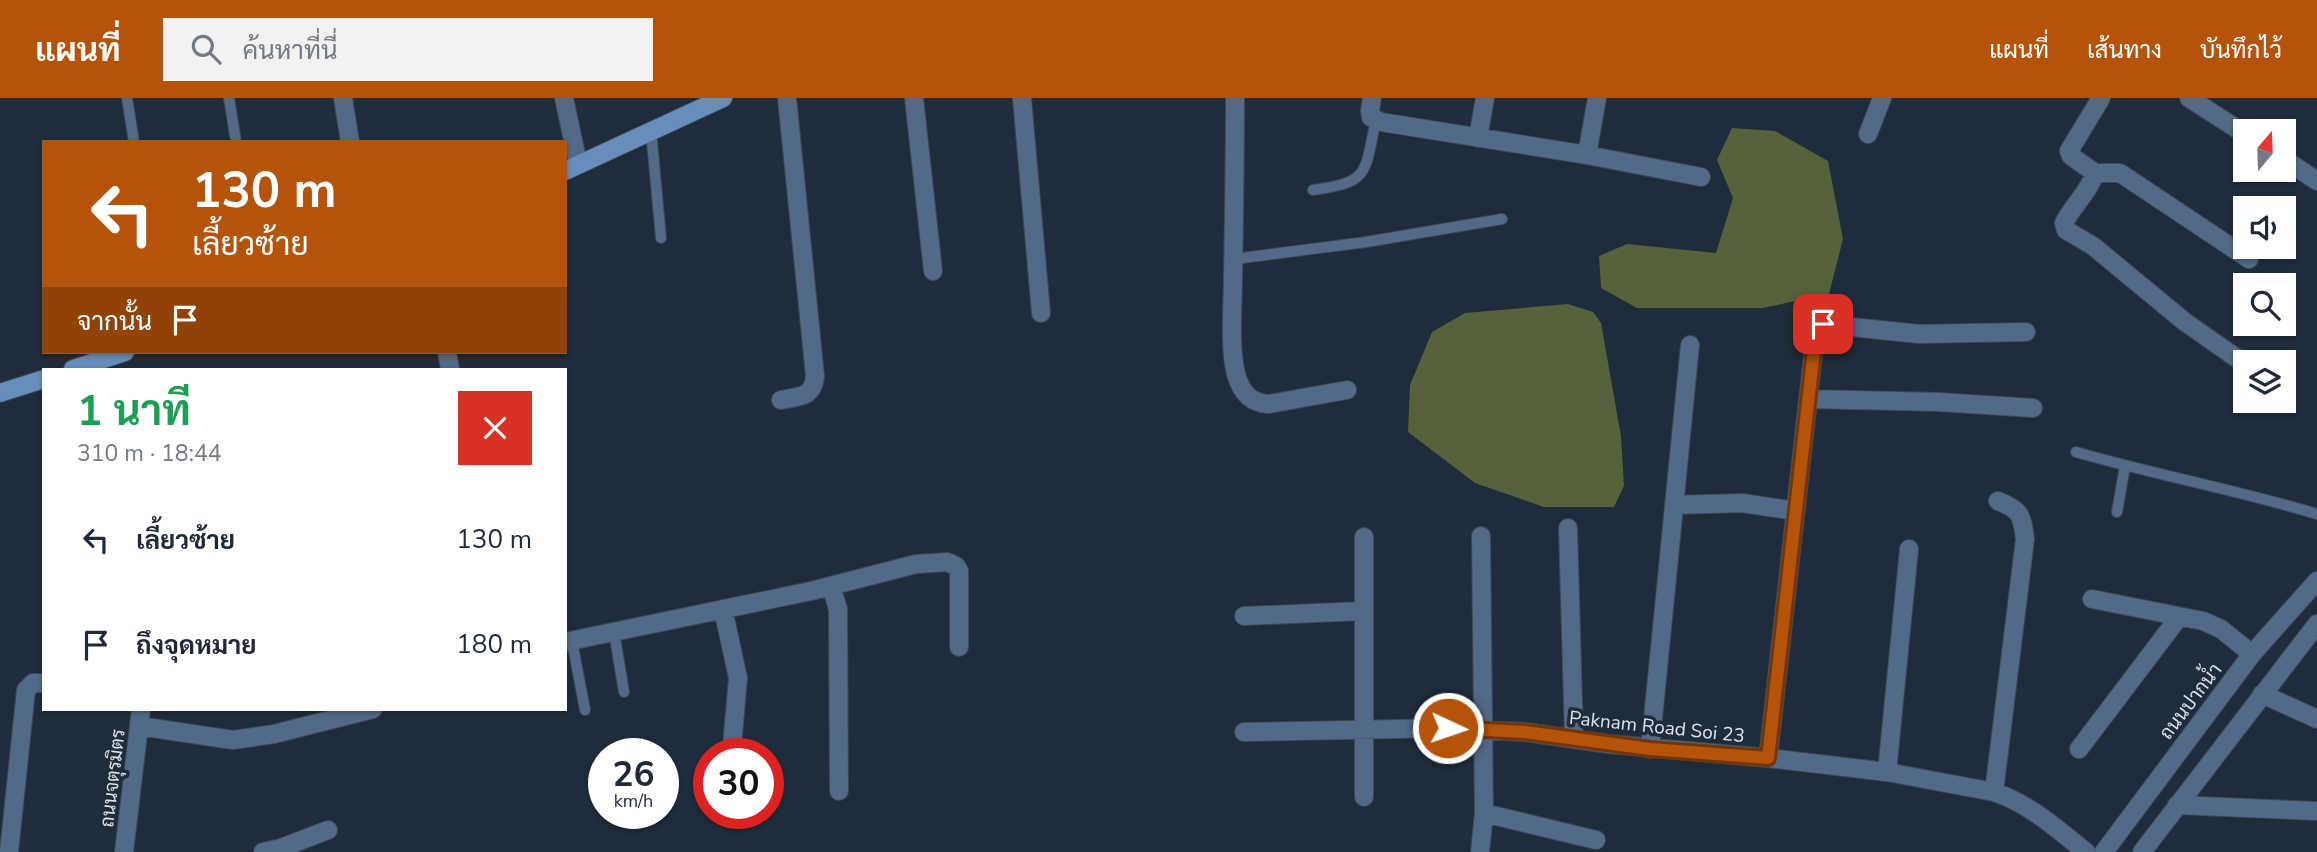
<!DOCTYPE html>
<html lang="th">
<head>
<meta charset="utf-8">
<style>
  body { margin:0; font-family:"Nunito Sans",Sarabun,sans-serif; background:#f2f2f3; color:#1f2937; height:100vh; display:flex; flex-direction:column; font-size:26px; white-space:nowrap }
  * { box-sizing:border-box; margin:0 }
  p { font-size:23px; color:#747a83 }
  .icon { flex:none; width:38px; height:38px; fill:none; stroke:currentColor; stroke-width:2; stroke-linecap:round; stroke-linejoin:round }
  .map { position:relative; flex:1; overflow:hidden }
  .drawer { position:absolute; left:42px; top:270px; width:525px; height:343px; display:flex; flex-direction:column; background:#fff; border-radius:0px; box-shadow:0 2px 5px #0004 }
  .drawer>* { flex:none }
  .top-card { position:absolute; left:42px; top:42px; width:525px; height:214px; border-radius:0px; box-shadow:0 2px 5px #0004; background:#b45309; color:#fff; overflow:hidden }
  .needle { width:46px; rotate:19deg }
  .buttons { position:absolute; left:2233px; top:21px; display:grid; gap:14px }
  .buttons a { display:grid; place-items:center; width:63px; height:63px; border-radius:0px; background:#fff; box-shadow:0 2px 5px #0004; font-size:35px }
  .speed { position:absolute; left:588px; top:640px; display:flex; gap:14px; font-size:35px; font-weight:700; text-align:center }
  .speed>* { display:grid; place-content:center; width:91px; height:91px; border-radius:50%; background:#fff; box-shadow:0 2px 5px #0004; line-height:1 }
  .speed small { font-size:18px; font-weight:400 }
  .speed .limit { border:10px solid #d22; background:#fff; color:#111 }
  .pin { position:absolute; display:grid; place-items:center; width:60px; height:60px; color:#fff; margin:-30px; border-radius:14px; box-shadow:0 4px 10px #0006 }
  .me { position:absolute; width:77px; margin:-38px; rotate:93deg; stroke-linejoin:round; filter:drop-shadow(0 0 5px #0008) }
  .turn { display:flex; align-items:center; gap:24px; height:147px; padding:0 35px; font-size:32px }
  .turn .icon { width:91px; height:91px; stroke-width:2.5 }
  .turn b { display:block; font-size:49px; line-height:60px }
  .then { display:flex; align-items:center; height:66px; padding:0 35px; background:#0003; gap:14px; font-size:26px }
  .round { display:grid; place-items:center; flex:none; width:74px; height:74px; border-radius:0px; background:#f2f2f3 }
  .overview { display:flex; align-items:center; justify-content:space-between; height:119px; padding:0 35px }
  h1 { font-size:42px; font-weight:700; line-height:52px; color:#1e9e55 }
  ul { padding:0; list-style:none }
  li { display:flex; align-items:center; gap:21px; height:105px; padding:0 35px }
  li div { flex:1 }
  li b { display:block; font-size:26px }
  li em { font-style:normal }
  header { display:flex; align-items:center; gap:42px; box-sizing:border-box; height:98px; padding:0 35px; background:#b45309; color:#fff }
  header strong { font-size:33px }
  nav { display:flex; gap:38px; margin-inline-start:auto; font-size:24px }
  .search { width:490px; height:63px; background:#f2f2f3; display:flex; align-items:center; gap:18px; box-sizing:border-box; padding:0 24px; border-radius:0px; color:#747a83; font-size:26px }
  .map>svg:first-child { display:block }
  .forest { fill:#56623a }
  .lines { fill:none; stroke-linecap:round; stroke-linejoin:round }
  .service-casing { stroke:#3d4957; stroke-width:12 }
  .minor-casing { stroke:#3d4957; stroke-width:20 }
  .tertiary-casing { stroke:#3d4957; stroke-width:20 }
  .secondary-casing { stroke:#3d4957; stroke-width:20 }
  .service { stroke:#526a87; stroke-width:10 }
  .minor { stroke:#526a87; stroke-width:18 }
  .tertiary { stroke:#526a87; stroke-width:18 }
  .secondary { stroke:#668dbc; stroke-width:18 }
  .route-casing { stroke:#753606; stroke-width:18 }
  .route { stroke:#b45309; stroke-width:12 }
  .labels { text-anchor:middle; stroke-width:7; stroke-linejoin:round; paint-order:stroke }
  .street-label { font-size:19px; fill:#dae3ed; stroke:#1f2c3b }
</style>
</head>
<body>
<header>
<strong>แผนที่</strong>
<div class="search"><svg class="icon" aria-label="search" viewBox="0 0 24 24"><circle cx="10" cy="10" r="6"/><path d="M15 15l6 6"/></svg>ค้นหาที่นี่</div>
<nav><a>แผนที่</a><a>เส้นทาง</a><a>บันทึกไว้</a></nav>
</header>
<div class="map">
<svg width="2317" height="754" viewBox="0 0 2317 754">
  <rect width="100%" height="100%" fill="#1f2c3b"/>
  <path class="forest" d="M1732,30L1775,33L1828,63L1843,141L1829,196L1763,210H1637L1601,190L1599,158L1627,146L1716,155L1733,100L1717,62Z
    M1568,206L1593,214L1601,225L1621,338L1624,388L1614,409H1544L1475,385L1408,334L1410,287L1432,234L1465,215Z"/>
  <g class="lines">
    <g class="service-casing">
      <path id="service" d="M127,0L134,44
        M229,0L236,44
        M651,33L661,140
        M1313,92C1371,84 1364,75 1376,22
        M1234,161L1366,144L1502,121
        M2076,354C2156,377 2237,392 2317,416
        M2117,414L2125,368
        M614,534L624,594
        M572,543L585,612"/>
    </g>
    <g class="minor-casing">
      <path id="minor" d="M343,0L350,44
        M564,0L578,66
        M914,0L933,173
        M1022,0L1041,215
        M1235,0C1235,60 1234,119 1233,179C1233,208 1229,248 1236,276C1241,294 1250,305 1269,306L1347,292
        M1372,0L1370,13L1371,19L1381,24L1587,57L1701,79
        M2101,0L2069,53L2071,58L2095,75C2089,94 2073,107 2064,125L2066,132L2093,148L2185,224L2245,266
        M2189,0L2245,36
        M1868,36L1882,0
        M1478,40L1485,0
        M1587,57L1597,0
        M2284,61L2317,83
        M2095,75H2120L2249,161
        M447,254L450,271
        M1808,301L1939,304L2033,310
        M781,302C800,298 813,300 815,278L787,0
        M1674,407L1742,405L1796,413
        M1568,430L1574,640
        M1364,439V699
        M831,488L838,511L839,693
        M2092,501L2203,523L2221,531L2252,556
        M723,511L738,580L732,648
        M1244,518L1363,513
        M565,544L811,493L916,466L947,464L956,468L959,473V549
        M2262,596L2317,621
        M139,628L233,642L274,636L373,611
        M1244,634L1448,630L1525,634L1609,646L1768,660L1887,674L1994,694C2030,706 2057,731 2086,754
        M1650,651L1690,247
        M2079,651L2179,519
        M1768,660L1814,249L1819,229L1823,226L1919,236L2026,234
        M1887,674L1909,451
        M1994,694L2025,441C2022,417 2021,412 1998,403
        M2177,707L2317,713
        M1484,715L1596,742
        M9,754L26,592L33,585H44
        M124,754L141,611
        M263,754L281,750L328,732
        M1480,754L1484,715L1481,438"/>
    </g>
    <g class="tertiary-casing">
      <path id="tertiary" d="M2104,754L2252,556L2317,483
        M2142,754L2317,526"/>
    </g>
    <g class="secondary-casing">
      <path id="secondary" d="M565,73L723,0
        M73,271L125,254
        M0,295L44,281"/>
    </g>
    <use href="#service" class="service"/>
    <use href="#minor" class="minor"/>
    <use href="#tertiary" class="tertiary"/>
    <use href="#secondary" class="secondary"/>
  </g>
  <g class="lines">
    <g class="route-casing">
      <path id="route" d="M1448,630L1525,634L1650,651L1768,660L1816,234L1819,229L1823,226"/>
    </g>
    <use href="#route" class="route"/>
  </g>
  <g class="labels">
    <g class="street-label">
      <text transform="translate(2190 603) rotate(-53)" y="7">ถนนปากน้ำ</text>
      <text transform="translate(1657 628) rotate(6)" y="7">Paknam Road Soi 23</text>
      <text transform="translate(112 680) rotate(-83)" y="7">ถนนจตุรมิตร</text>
    </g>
  </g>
</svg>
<div class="buttons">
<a><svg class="needle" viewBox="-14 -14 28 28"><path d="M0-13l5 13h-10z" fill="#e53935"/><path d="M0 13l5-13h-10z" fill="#747a83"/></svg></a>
<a><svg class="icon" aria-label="sound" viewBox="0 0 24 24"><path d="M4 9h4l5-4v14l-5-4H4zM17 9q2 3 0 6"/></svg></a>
<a><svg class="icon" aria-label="search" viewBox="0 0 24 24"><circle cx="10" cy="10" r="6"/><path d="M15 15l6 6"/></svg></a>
<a><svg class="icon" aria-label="layers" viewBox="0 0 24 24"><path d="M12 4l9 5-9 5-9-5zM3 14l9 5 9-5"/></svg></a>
</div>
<div class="speed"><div>26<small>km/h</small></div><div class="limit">30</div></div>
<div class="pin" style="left:1823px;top:226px;background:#d93025"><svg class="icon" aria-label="arrive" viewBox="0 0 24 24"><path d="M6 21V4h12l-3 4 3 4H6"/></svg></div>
<svg class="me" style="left:1448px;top:630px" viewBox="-20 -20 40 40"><circle r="17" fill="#b45309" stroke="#fff" stroke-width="3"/><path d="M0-11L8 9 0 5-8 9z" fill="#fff"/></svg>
<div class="top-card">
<div class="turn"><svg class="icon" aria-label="left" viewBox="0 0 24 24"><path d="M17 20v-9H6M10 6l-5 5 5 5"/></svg><div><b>130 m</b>เลี้ยวซ้าย</div></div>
<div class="then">จากนั้น<svg class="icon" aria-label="arrive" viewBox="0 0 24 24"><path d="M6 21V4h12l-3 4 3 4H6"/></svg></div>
</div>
<section class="drawer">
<div class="overview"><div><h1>1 นาที</h1><p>310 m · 18:44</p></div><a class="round" style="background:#d93025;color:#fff"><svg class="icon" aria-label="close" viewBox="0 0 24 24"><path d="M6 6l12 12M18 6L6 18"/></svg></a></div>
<ul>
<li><svg class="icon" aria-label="left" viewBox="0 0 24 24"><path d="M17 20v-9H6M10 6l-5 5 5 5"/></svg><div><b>เลี้ยวซ้าย</b></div><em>130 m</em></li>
<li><svg class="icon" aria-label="arrive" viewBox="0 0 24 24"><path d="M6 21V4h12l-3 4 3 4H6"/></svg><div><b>ถึงจุดหมาย</b></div><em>180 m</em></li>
</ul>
</section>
</div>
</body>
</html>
